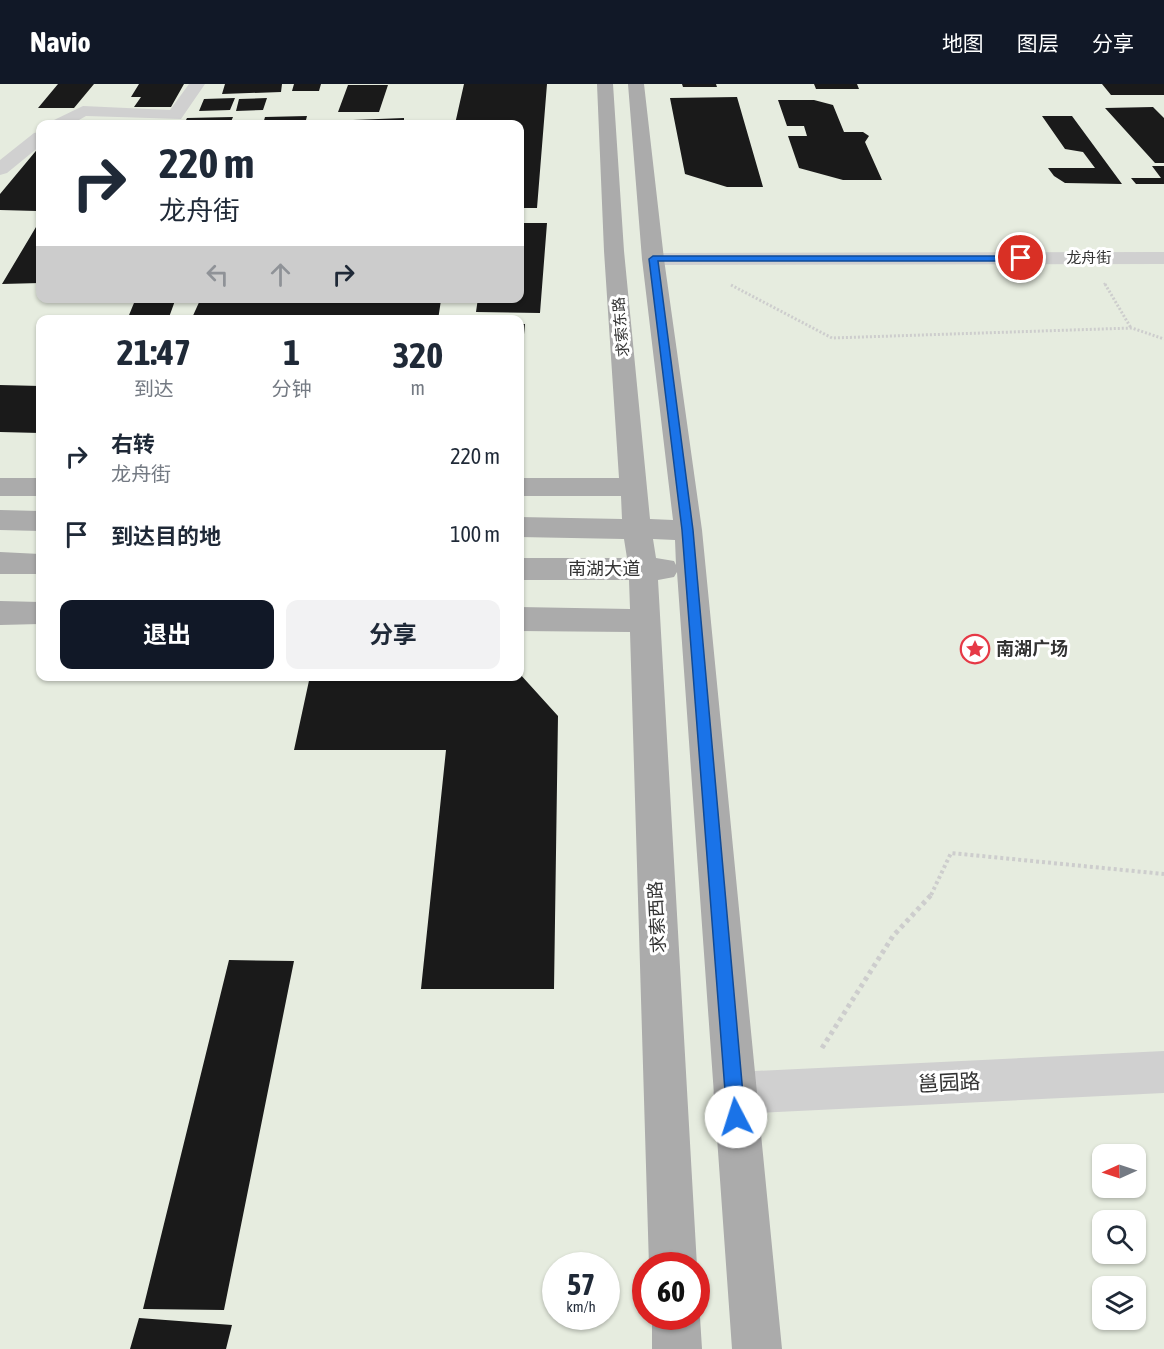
<!DOCTYPE html>
<html lang="zh">
<head>
<meta charset="utf-8">
<style>
  body { margin:0; font-family:"Asap Condensed","Noto Sans SC",sans-serif; background:#f2f2f3; color:#1f2937; height:100vh; display:flex; flex-direction:column; font-size:22px; white-space:nowrap }
  * { box-sizing:border-box; margin:0 }
  p { font-size:20px; color:#747a83 }
  .icon { flex:none; width:33px; height:33px; fill:none; stroke:currentColor; stroke-width:2; stroke-linecap:round; stroke-linejoin:round }
  .map { position:relative; flex:1; overflow:hidden }
  .side { position:absolute; left:36px; top:231px; width:488px; height:366px; display:flex; flex-direction:column; background:#fff; border-radius:12px; box-shadow:0 2px 4px #0004 }
  .side>* { flex:none }
  .top-card { position:absolute; left:36px; top:36px; width:488px; height:183px; border-radius:12px; box-shadow:0 2px 4px #0004; background:#fff; color:#1f2937; overflow:hidden }
  .needle { width:39px; rotate:267deg }
  .controls { position:absolute; left:1092px; top:1060px; display:grid; gap:12px }
  .controls a { display:grid; place-items:center; width:54px; height:54px; border-radius:12px; background:#fff; box-shadow:0 2px 4px #0004; font-size:30px }
  .speed { position:absolute; left:542px; top:1168px; display:flex; gap:12px; font-size:30px; font-weight:700; text-align:center }
  .speed>* { display:grid; place-content:center; width:78px; height:78px; border-radius:50%; background:#fff; box-shadow:0 2px 4px #0004; line-height:1 }
  .speed small { font-size:15px; font-weight:400 }
  .speed .limit { border:9px solid #d22; background:#fff; color:#111 }
  .pin { position:absolute; display:grid; place-items:center; width:51px; height:51px; color:#fff; margin:-26px; border:3px solid #fff; border-radius:50%; box-shadow:0 2px 6px #0007 }
  .me { position:absolute; width:66px; margin:-33px; rotate:355deg; stroke-linejoin:round; filter:drop-shadow(0 0 4px #0008) }
  .turn { display:flex; align-items:center; gap:21px; height:126px; padding:0 24px; font-size:27px }
  .turn .icon { width:78px; height:78px; stroke-width:2.5 }
  .turn b { display:block; font-size:42px; line-height:51px }
  .lanes { display:flex; align-items:center; height:57px; padding:0 24px; background:#0003; justify-content:center; gap:30px; direction:ltr }
  .lanes .off { opacity:.35 }
  .eta { display:flex; justify-content:space-evenly; align-items:center; height:102px; text-align:center }
  .eta b { font-size:36px; font-weight:700; line-height:42px }
  .action { display:flex; gap:12px; margin-top:auto; padding:12px 24px }
  .action a { flex:1; height:69px; border-radius:12px; background:#111827; color:#fff; font-size:24px; font-weight:700; line-height:69px; text-align:center }
  .action a+a { background:#f2f2f3; color:#1f2937 }
  ul { padding:0; list-style:none }
  li { display:flex; align-items:center; gap:18px; height:78px; padding:0 24px }
  li div { flex:1 }
  li b { display:block; font-size:22px }
  li em { font-style:normal }
  header { display:flex; align-items:center; gap:36px; box-sizing:border-box; height:84px; padding:0 30px; background:#111827; color:#fff }
  header strong { font-size:28px }
  nav { display:flex; gap:33px; margin-inline-start:auto; font-size:21px }
  .map>svg:first-child { display:block }
  .green { fill:#e6ecdf; fill-rule:evenodd }
  .building { fill:#1a1a1a }
  .lines { fill:none; stroke-linecap:round; stroke-linejoin:round }
  .path-far3 { stroke:#cdcdcd; stroke-width:2; stroke-dasharray:1.5 1.5; stroke-linecap:butt }
  .path-far2 { stroke:#cdcdcd; stroke-width:3; stroke-dasharray:2 2; stroke-linecap:butt }
  .path-far1 { stroke:#cdcdcd; stroke-width:4; stroke-dasharray:3 3; stroke-linecap:butt }
  .path { stroke:#cdcdcd; stroke-width:5; stroke-dasharray:4 4; stroke-linecap:butt }
  .minor { fill:#d0d0d0; fill-rule:evenodd }
  .major { fill:#ababab; fill-rule:evenodd }
  .route { fill:#1a73e8; stroke:#114b97; stroke-width:1.5 }
  .labels { text-anchor:middle; stroke-width:6; stroke-linejoin:round; paint-order:stroke }
  .far-street-label { font-size:15px; fill:#333; stroke:#fff }
  .street-label { font-size:18px; fill:#333; stroke:#fff }
  .poi-label { font-size:18px; font-weight:bold; fill:#333; stroke:#fff; text-anchor:start }
  .near-street-label { font-size:21px; fill:#333; stroke:#fff }
</style>
</head>
<body>
<header>
<strong>Navio</strong>
<nav><a>地图</a><a>图层</a><a>分享</a></nav>
</header>
<div class="map">
<svg width="1164" height="1265" viewBox="0 0 1164 1265">
  <rect width="100%" height="100%" fill="#fff"/>
  <path class="green" d="M0,0H1164V1265H0ZM40,40H519V214H40ZM40,236H519V592H40ZM1102,1071H1136V1104H1102ZM1102,1137H1136V1170H1102ZM555,1182H606V1233H555ZM645,1182H696V1233H645ZM1102,1203H1136V1236H1102Z"/>
  <path class="building" d="M58,0H94L74,24H38Z
    M139,0H184L171,23H134L141,13H131Z
    M225,0H282L281,8L222,10Z
    M294,0H321L319,7H292Z
    M464,0H547L537,124H519V40H455Z
    M682,0H716L717,3H683Z
    M814,0H857L859,5H816Z
    M1102,0H1164V11H1111Z
    M348,1H388L379,28H338Z
    M737,13L763,103H727L685,90L670,14Z
    M235,14L230,26L199,27L204,15Z
    M267,14L263,26L236,27L239,15Z
    M778,16H814L833,21L844,48H863L869,52L865,58L882,96H843L799,84L788,52H807L804,42H787Z
    M1153,23L1164,34V79H1155L1105,24Z
    M307,32L305,40H263L265,33Z
    M1042,32H1072L1122,100L1065,99L1054,92L1048,84H1095L1083,68L1065,65Z
    M233,33L230,40H184L187,34Z
    M404,34V40H352L353,36Z
    M40,62V122L37,127L0,126V110Z
    M1152,82H1164V100H1136L1131,94H1161Z
    M39,138L40,199L2,200Z
    M519,139H547L540,229L476,228L478,214H519Z
    M136,214H176L168,236H127Z
    M201,214H357L441,216L438,236H191Z
    M519,240H525L521,281H519Z
    M0,301L40,302V349L0,348Z
    M519,589L558,632L554,905H421L446,666H294L310,592H519Z
    M229,876L294,877L224,1226L143,1225Z
    M139,1234L232,1241L226,1265H130Z"/>
  <g class="lines">
    <path class="path-far3" d="M1104,199L1106,202"/>
    <path class="path-far2" d="M1105,200L1131,244
      M731,201L832,254L1132,244L1164,255"/>
    <path class="path-far1" d="M931,811L951,769L1164,790"/>
    <path class="path" d="M822,964L893,852L932,810"/>
    <path class="minor" d="M189,0H205L181,35L86,32L72,40H51L54,36L83,22L170,26Z
      M40,48V62L7,89L0,91V76L34,49Z
      M1164,168V180L653,181L646,179L642,175L646,171L653,169Z
      M1164,967V1009L734,1030L719,1024L713,1009L719,994L734,988Z"/>
    <path class="major" d="M597,0H613L624,167L650,435L673,436L642,175L628,0H644L664,175L702,446L782,1265H732L677,488L674,493L658,496L697,1182L696,1183L649,1182L630,548L519,547V523L630,525L629,496H519V474H627L624,455L519,453V433L622,435L621,412H519V394H619L604,167ZM653,455L675,456L676,481L674,477L656,474Z
      M0,394H40V412H0Z
      M0,426L40,427V447L0,446Z
      M0,468L40,470V490H0Z
      M0,517L40,518V540L0,541Z
      M696,1223L700,1233L702,1265H652V1233H696Z"/>
  </g>
  <path class="route" d="M653,172H1021L1025,174L1021,177H658L693,446L745,1033L743,1039L736,1042L730,1039L727,1033L682,446L649,175Z"/>
  <defs>
    <g id="sight-ring" transform="scale(1.5)"><circle r="9.5" fill="#fff" stroke="#e63946" stroke-width="1.5"/><path d="M0-6L1.8-2.2L6-1.7L2.9 1.2L3.7 5.4L0 3.3L-3.7 5.4L-2.9 1.2L-6-1.7L-1.8-2.2Z" fill="#e63946"/></g>
  </defs>
  <g fill-rule="evenodd">
    <use href="#sight-ring" x="975" y="565"/>
  </g>
  <g class="labels">
    <g class="far-street-label">
      <text x="1089" y="179">龙舟街</text>
      <text transform="translate(621 243) rotate(-95)" y="5">求索东路</text>
    </g>
    <g class="street-label">
      <text x="604" y="491">南湖大道</text>
      <text transform="translate(657 833) rotate(-93)" y="6">求索西路</text>
    </g>
    <g class="poi-label">
      <text x="996" y="571">南湖广场</text>
    </g>
    <g class="near-street-label">
      <text transform="translate(949 999) rotate(-3)" y="7">邕园路</text>
    </g>
  </g>
</svg>
<div class="controls">
<a><svg class="needle" viewBox="-14 -14 28 28"><path d="M0-13l5 13h-10z" fill="#e53935"/><path d="M0 13l5-13h-10z" fill="#747a83"/></svg></a>
<a><svg class="icon" aria-label="search" viewBox="0 0 24 24"><circle cx="10" cy="10" r="6"/><path d="M15 15l6 6"/></svg></a>
<a><svg class="icon" aria-label="layers" viewBox="0 0 24 24"><path d="M12 4l9 5-9 5-9-5zM3 14l9 5 9-5"/></svg></a>
</div>
<div class="speed"><div>57<small>km/h</small></div><div class="limit">60</div></div>
<div class="pin" style="left:1021px;top:174px;background:#d93025"><svg class="icon" aria-label="arrive" viewBox="0 0 24 24"><path d="M6 21V4h12l-3 4 3 4H6"/></svg></div>
<svg class="me" style="left:736px;top:1033px" viewBox="-20 -20 40 40"><circle r="19" fill="#fff"/><path d="M0-13L10 11 0 6-10 11z" fill="#1a73e8"/></svg>
<div class="top-card">
<div class="turn"><svg class="icon" aria-label="right" viewBox="0 0 24 24"><path d="M7 20v-9h11M14 6l5 5-5 5"/></svg><div><b>220 m</b>龙舟街</div></div>
<div class="lanes"><svg class="icon off" aria-label="left" viewBox="0 0 24 24"><path d="M17 20v-9H6M10 6l-5 5 5 5"/></svg><svg class="icon off" aria-label="ahead" viewBox="0 0 24 24"><path d="M12 20V5M6 11l6-6 6 6"/></svg><svg class="icon" aria-label="right" viewBox="0 0 24 24"><path d="M7 20v-9h11M14 6l5 5-5 5"/></svg></div>
</div>
<section class="side">
<div class="eta">
<div><b>21:47</b><p>到达</p></div>
<div><b>1</b><p>分钟</p></div>
<div><b>320</b><p>m</p></div>
</div>
<ul>
<li><svg class="icon" aria-label="right" viewBox="0 0 24 24"><path d="M7 20v-9h11M14 6l5 5-5 5"/></svg><div><b>右转</b><p>龙舟街</p></div><em>220 m</em></li>
<li><svg class="icon" aria-label="arrive" viewBox="0 0 24 24"><path d="M6 21V4h12l-3 4 3 4H6"/></svg><div><b>到达目的地</b></div><em>100 m</em></li>
</ul>
<div class="action"><a>退出</a><a>分享</a></div>
</section>
</div>
</body>
</html>
